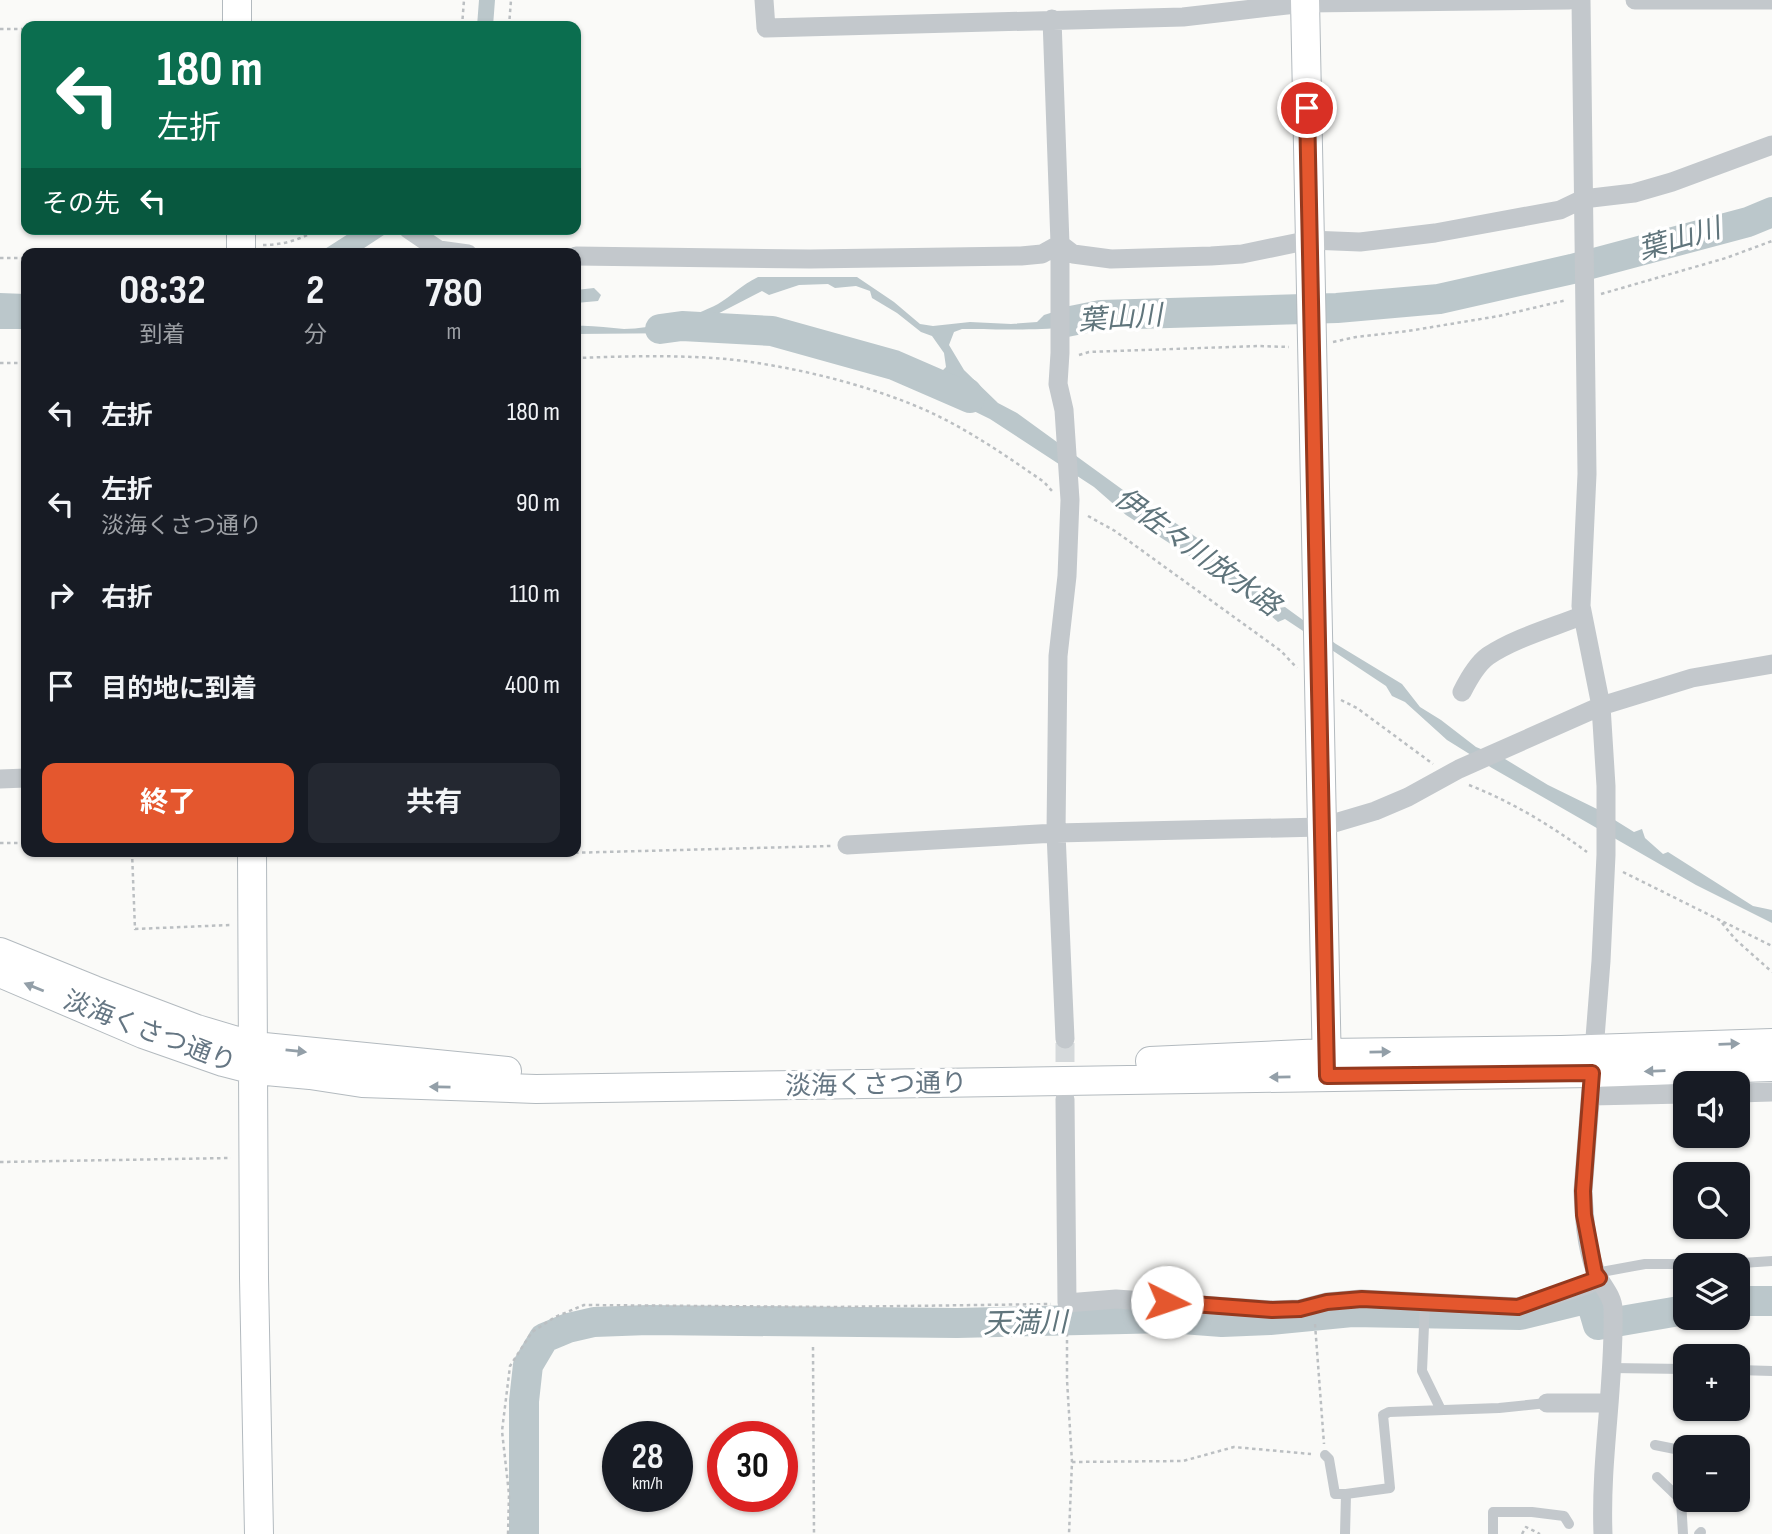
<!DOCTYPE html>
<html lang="ja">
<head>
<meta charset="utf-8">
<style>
  body { margin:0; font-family:"Sofia Sans Condensed","Noto Sans JP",sans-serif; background:#242831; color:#f1f3f6; height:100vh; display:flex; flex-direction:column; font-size:26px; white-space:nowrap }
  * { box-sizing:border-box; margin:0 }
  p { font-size:23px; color:#9ea1a6 }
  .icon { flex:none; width:38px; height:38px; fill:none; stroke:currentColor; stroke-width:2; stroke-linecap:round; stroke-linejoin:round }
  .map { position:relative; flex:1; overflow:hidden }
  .details { position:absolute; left:21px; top:248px; width:560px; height:609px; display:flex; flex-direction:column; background:#171b24; border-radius:14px; box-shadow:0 2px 5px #0004 }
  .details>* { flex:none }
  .guide { position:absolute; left:21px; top:21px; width:560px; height:214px; border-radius:14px; box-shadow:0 2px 5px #0004; background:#0b6e4f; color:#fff; overflow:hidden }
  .buttons { position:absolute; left:1673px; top:1071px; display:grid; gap:14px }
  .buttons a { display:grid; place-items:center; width:77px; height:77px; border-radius:14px; background:#171b24; box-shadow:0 2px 5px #0004; font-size:35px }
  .speed { position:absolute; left:602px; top:1421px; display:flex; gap:14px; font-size:35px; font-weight:700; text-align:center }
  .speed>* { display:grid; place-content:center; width:91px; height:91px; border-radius:50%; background:#171b24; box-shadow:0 2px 5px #0004; line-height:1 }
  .speed small { font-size:18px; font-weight:400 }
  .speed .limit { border:10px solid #d22; background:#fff; color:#111 }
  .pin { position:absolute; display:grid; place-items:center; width:60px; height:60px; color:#fff; margin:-30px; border:4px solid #fff; border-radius:50%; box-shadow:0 2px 7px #0007 }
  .me { position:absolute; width:77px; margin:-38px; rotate:94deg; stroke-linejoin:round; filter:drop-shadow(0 0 5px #0008) }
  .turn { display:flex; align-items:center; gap:24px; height:147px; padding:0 21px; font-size:32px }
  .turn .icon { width:91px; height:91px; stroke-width:2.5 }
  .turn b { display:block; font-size:49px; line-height:60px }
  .then { display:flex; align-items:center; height:66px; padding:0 21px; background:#0003; gap:14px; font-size:26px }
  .eta { display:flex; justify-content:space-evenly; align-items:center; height:119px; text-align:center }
  .eta b { font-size:42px; font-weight:700; line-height:49px }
  .cta { display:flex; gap:14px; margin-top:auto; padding:14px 21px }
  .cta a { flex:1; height:80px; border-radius:14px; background:#e4572e; color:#fff; font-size:28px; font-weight:700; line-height:80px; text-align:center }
  .cta a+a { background:#242831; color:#f1f3f6 }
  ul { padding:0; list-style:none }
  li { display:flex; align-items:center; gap:21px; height:91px; padding:0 21px }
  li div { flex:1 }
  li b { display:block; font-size:26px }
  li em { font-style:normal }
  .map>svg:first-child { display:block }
  .water { fill:#bbc7cb }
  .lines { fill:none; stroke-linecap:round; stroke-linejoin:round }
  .river { stroke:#bbc7cb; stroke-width:30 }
  .street-tunnel { stroke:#d5d9db; stroke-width:19; stroke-dasharray:19 10; stroke-linecap:butt }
  .secondary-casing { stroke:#b3babf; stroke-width:30 }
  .path { stroke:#bbbfc2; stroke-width:2.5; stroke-dasharray:3.5 3.5; stroke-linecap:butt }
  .lane { stroke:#c3c8cc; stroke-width:10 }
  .street { stroke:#c3c8cc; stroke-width:19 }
  .secondary { stroke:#fff; stroke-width:28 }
  .oneway { fill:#939fa8 }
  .route-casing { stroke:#94391e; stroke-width:18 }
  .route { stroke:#e4572e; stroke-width:12 }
  .labels { text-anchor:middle; stroke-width:7; stroke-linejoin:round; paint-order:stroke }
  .street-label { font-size:26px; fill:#657683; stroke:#fff }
  .water-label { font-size:28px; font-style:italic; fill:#60757c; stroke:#fff }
</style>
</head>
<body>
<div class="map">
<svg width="1772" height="1534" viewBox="0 0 1772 1534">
  <rect width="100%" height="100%" fill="#fafaf8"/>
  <path class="water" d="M479,0H495L493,26H477Z
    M356,229H393L355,254H317Z
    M758,277H857L894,302L920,324L933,326L970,322L1011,324L1037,322L1044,315L1066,308L1093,313L1107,310C1105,313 1103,317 1100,319C1079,333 991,329 962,329L954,332L949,345L964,370L998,403L1017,413L1123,490L1158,511L1225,557L1259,588L1273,609L1285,607L1336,644L1402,684L1420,707L1441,720L1476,747L1505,759L1548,785L1597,809L1634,832L1642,829L1645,838L1663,854L1668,852L1753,906L1772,910V923L1696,885L1492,768L1447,740L1405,702L1392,696L1386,686L1285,619L1278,622L1240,589L1126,515L1094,487L990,419L937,393L941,372L946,367L944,353L932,336L921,332L897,313L872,298L870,291L856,286L835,288L828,284L799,285L769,295L762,291L702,322L689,333L576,334V326C592,325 608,328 624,329C652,329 693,317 718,304C732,296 741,285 758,277Z
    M594,288L601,295L598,301L576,303V290Z
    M0,293L26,294V329H0Z"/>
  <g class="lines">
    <path class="river" d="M1066,322L1101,315L1337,308L1439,299L1572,269L1748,222L1772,212
      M660,329L682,326L772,331L894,365L970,398L967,393
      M1738,1301H1772
      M524,1534V1401L528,1365L544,1338L568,1328L594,1322L648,1320L957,1323L1169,1318L1222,1322L1270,1320L1352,1312L1520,1315L1590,1298L1598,1325L1685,1310"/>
    <path class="street-tunnel" d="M1065,1091V1039"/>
    <g class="secondary-casing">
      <path id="secondary" d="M237,0V26
        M1305,0L1327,1071
        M241,229V254
        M252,852L254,1278L259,1534
        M0,952L94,990L197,1029L254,1046L507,1071
        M0,973L143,1034L223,1062L254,1070L310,1075L362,1083L536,1089L1592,1073L1772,1067
        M1150,1061L1325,1053L1561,1050L1772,1043"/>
    </g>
    <path class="path" d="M462,26L464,0
      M509,26L511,0
      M0,29H26
      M263,245C282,245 301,240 318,229
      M0,258H26
      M1601,294L1726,258L1772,241
      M1333,342L1356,337L1408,331L1499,316L1567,300
      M1079,355L1089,352L1257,346L1289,347
      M576,358C632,356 696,354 751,362C805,370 861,384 911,404C959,423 1002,453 1044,482L1052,491
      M0,363H26
      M1088,516L1115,531L1281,651L1297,668
      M1341,700L1357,708L1433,764
      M1469,785C1512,802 1550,825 1587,852
      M0,843H26
      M132,852L135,929L230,925
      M528,852V854L831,846
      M1623,872L1772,946
      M1722,923L1735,939L1772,972
      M0,1162L231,1158
      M1067,1319V1380L1072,1462L1069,1534
      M1315,1324L1324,1444
      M813,1347L814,1534
      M1072,1462L1183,1461L1234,1447L1311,1454
      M508,1534L509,1494L502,1431L510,1366L532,1332L555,1317L584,1305L832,1307L1051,1304
      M1522,1534L1526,1527L1540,1534"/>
    <path class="lane" d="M1596,1273L1645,1264H1728L1772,1261
      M1425,1303L1422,1371L1441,1410
      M1611,1368L1685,1369
      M1738,1370L1772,1371
      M1655,1445L1685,1451
      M1325,1455L1329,1459L1335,1494H1346
      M1657,1477L1681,1500
      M1345,1534L1346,1494L1390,1488L1383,1415L1389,1412L1499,1408L1547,1403
      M1493,1534V1512H1532L1564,1516L1569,1524
      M1683,1534L1681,1500L1685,1460
      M1699,1534L1701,1532"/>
    <path class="street" d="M764,0L766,28L1183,17L1305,3L1569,0
      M1581,0L1587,474L1581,606L1601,706L1606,786V855L1601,961L1583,1191C1584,1217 1586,1245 1595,1270C1599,1283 1613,1295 1613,1309C1615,1384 1600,1458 1603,1534
      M1635,0H1772
      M1052,19L1060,244V353L1058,384L1064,410L1070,500L1067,576L1058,656L1056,833L1065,1039
      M408,229L439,250L468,254
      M1060,244L1073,254L1111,259L1211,256L1242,254L1310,240L1360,242L1435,233L1560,210L1583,199L1634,193L1672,182L1772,145
      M576,256L810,259L1021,256L1042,254L1060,244
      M1462,692C1468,680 1477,664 1488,656C1515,638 1551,628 1581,616
      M0,779L26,778
      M847,845L1056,833L1321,827L1375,811L1408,797L1459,769L1601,706L1692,678L1772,664
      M1738,1093L1772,1092
      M1591,1096L1685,1094
      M1065,1099L1067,1303L1116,1299L1272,1310L1300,1309L1327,1302L1361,1299L1518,1307L1587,1285L1599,1278
      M1547,1403H1608"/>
    <use href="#secondary" class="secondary"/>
  </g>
  <defs><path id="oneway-solid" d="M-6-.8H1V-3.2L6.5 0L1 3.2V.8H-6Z" transform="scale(1.75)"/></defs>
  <g class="oneway">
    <use href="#oneway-solid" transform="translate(34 987) rotate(-158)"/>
    <use href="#oneway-solid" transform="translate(1729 1044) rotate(-2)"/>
    <use href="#oneway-solid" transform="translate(296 1051) rotate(6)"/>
    <use href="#oneway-solid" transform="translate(1380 1052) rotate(-1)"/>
    <use href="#oneway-solid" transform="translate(1655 1071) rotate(178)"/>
    <use href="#oneway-solid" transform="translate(1280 1077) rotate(179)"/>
    <use href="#oneway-solid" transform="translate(440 1087) rotate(-179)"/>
  </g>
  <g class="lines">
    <g class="route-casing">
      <path id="route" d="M1167,1302L1272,1310L1300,1309L1327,1302L1362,1299L1518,1307L1599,1278L1595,1273L1584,1215L1583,1191L1592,1073L1327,1076L1307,108"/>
    </g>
    <use href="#route" class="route"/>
  </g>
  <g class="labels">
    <g class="street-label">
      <text transform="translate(150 1031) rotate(21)" y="9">淡海くさつ通り</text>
      <text transform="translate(876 1084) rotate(-1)" y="9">淡海くさつ通り</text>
    </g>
    <g class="water-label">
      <text transform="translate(1679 238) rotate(-16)" y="10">葉山川</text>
      <text transform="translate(1120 317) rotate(-4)" y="10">葉山川</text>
      <text transform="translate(1198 551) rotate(36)" y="10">伊佐々川放水路</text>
      <text transform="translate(1025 1322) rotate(-1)" y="10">天満川</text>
    </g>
  </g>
</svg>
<div class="buttons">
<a><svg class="icon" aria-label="sound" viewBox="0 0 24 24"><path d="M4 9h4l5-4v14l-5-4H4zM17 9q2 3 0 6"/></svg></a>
<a><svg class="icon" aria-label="search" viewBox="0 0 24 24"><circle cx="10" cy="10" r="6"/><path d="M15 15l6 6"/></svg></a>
<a><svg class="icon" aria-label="layers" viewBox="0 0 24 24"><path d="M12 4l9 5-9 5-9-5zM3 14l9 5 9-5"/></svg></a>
<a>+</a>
<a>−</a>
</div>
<div class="speed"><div>28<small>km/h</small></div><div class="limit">30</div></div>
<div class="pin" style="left:1307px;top:108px;background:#d93025"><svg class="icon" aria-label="arrive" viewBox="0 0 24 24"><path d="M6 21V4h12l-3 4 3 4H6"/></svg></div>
<svg class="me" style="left:1167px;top:1302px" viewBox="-20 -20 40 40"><circle r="19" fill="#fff"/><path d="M0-13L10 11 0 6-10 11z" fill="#e4572e"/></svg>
<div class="guide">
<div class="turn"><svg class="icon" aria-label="left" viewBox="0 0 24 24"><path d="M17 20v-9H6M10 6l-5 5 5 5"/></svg><div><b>180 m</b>左折</div></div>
<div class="then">その先<svg class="icon" aria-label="left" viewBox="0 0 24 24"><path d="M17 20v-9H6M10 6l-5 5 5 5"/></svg></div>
</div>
<section class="details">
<div class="eta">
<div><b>08:32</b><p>到着</p></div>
<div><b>2</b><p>分</p></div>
<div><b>780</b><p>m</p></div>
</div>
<ul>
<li><svg class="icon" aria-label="left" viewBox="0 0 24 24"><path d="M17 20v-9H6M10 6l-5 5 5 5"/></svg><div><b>左折</b></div><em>180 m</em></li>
<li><svg class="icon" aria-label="left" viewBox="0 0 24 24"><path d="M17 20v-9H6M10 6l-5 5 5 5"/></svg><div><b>左折</b><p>淡海くさつ通り</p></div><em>90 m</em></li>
<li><svg class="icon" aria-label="right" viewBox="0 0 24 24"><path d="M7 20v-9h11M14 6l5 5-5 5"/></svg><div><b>右折</b></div><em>110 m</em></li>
<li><svg class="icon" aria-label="arrive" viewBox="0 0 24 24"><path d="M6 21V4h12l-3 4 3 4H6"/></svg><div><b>目的地に到着</b></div><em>400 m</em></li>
</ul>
<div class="cta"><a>終了</a><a>共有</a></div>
</section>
</div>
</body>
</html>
